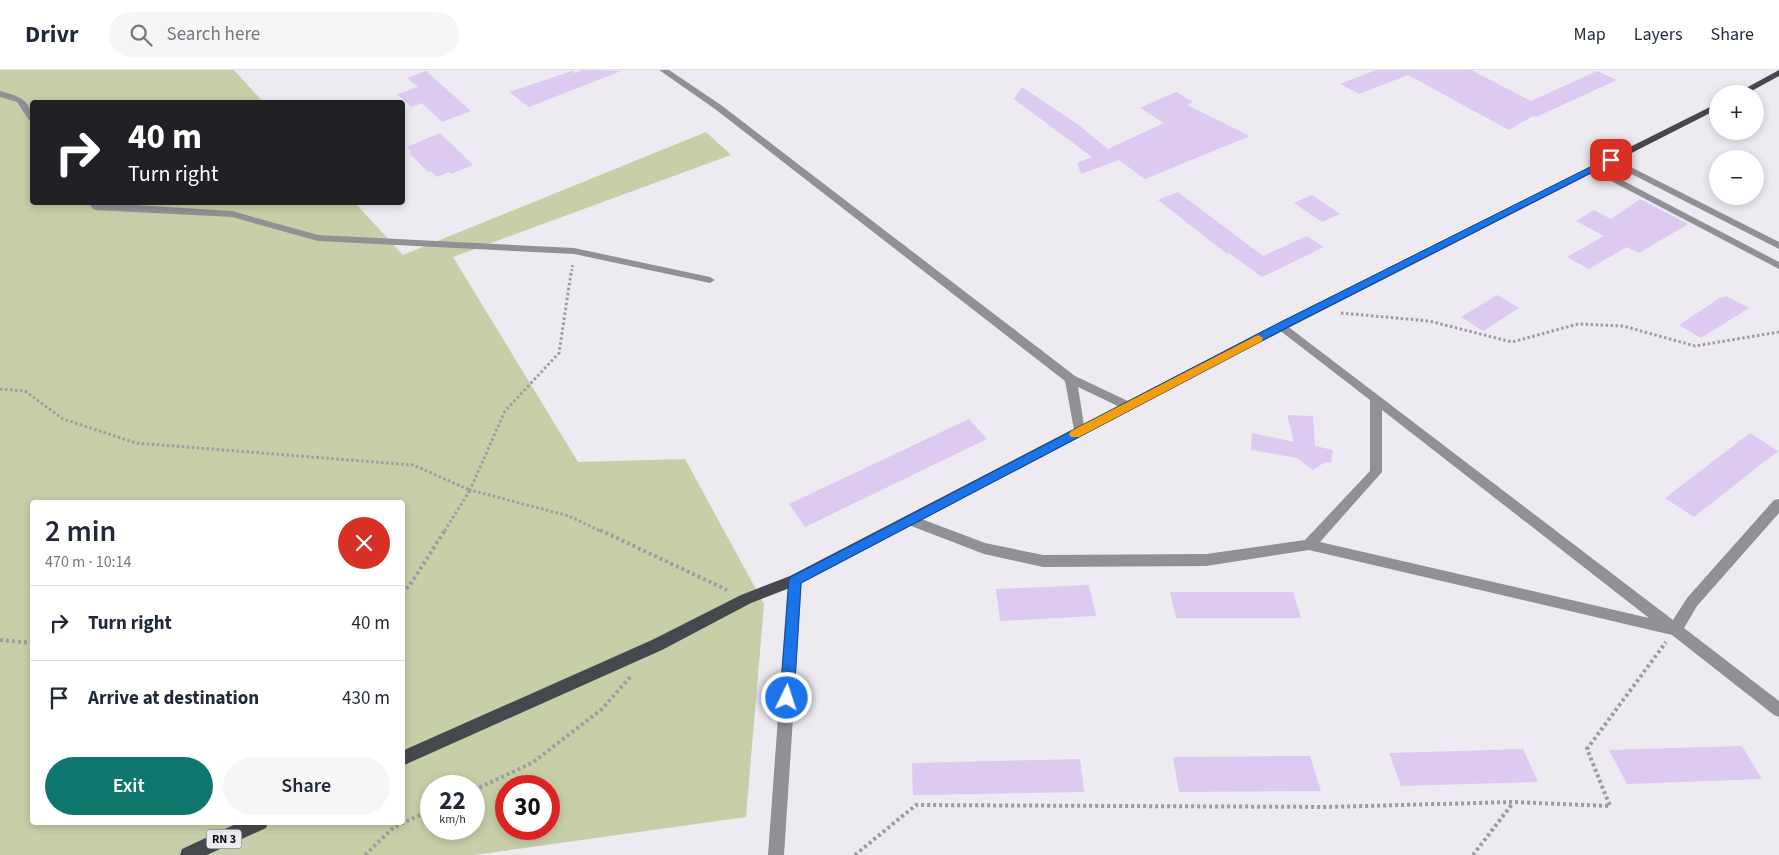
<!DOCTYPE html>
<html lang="en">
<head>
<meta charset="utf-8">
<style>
  body { margin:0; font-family:"Source Sans 3",sans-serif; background:#f6f6f7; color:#1f2937; height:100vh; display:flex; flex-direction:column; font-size:19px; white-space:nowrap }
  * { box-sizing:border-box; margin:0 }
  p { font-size:16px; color:#747a83 }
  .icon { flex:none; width:28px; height:28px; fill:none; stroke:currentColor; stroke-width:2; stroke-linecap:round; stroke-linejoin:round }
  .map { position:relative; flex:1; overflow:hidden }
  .panel { position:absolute; left:30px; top:430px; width:375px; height:325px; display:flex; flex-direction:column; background:#fff; border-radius:5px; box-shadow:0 2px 8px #0003 }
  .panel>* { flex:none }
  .hud { position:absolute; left:30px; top:30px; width:375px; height:105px; border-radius:5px; box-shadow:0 2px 8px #0003; background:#202124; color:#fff; overflow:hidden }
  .tools { position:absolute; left:1709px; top:15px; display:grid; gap:10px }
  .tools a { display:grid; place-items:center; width:55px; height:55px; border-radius:50%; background:#fff; box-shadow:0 2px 8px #0003; font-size:25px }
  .speed { position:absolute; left:420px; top:705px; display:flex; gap:10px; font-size:25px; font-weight:700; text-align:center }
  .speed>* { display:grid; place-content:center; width:65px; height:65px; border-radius:50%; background:#fff; box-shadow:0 2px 8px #0003; line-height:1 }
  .speed small { font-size:12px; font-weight:400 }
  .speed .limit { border:8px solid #d22; background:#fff; color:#111 }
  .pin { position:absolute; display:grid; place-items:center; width:42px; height:42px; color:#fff; margin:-21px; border-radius:10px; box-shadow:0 2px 8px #0006 }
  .me { position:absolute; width:55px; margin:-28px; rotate:4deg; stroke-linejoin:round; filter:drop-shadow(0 0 4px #0008) }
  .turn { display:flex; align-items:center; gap:18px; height:105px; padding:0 15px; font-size:22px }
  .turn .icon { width:65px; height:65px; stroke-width:2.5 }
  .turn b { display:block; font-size:35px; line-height:42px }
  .round { display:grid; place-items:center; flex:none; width:52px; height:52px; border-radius:26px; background:#f6f6f7 }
  .overview { display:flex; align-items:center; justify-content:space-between; height:85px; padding:0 15px }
  h1 { font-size:30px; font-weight:600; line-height:38px }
  .button { display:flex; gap:10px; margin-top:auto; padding:10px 15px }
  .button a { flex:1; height:58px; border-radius:30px; background:#0f766e; color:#fff; font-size:20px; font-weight:600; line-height:58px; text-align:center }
  .button a+a { background:#f6f6f7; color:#1f2937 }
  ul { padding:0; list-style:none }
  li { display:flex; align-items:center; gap:15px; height:75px; padding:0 15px; border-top:1px solid #e0e1e3 }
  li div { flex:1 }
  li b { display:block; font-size:19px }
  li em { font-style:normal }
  header { display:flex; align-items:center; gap:30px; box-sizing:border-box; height:70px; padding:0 25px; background:#fff; border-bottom:1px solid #e0e1e3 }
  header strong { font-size:24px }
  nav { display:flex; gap:28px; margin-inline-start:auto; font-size:18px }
  .search { width:350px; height:45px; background:#f6f6f7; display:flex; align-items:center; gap:12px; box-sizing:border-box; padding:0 18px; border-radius:28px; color:#747a83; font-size:19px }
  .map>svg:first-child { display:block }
  .green { fill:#c6cfa7; fill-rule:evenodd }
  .building { fill:#dccaf1 }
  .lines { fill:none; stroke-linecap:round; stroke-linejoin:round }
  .path-far2 { stroke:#9e9ca1; stroke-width:2.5; stroke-dasharray:2 2; stroke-linecap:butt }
  .path-far1 { stroke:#9e9ca1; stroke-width:3; stroke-dasharray:2.5 2.5; stroke-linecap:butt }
  .path { stroke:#9e9ca1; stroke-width:4; stroke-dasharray:3 3; stroke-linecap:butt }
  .minor { fill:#8f9194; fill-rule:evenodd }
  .major { fill:#45494d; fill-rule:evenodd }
  .route { fill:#1a73e8; stroke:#114b97 }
  .slow { fill:#f59e0b }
  .labels { text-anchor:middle; stroke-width:5; stroke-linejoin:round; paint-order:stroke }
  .shield { fill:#edeaf1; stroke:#525154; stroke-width:1 }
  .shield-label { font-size:12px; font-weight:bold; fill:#100f11 }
</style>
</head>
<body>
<header>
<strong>Drivr</strong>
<div class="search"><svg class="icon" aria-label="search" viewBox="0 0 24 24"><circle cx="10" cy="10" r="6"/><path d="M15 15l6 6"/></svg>Search here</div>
<nav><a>Map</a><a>Layers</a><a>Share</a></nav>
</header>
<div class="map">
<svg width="1779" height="785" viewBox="0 0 1779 785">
  <rect width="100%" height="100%" fill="#edeaf1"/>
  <path class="green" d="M0,0H234L263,32H32V132L355,133L403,185L706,62L731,85L453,187L578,392L685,389L764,534L746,747L475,785H0ZM32,432H402V752H32ZM431,716H474V759H431ZM506,716H549V759H506Z"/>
  <path class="building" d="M582,0L621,1L529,37L509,22L572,1L575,3Z
    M1376,0H1471L1531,31L1597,1L1617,10L1536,47L1533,46L1509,60L1408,5L1359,24L1340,14Z
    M426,1L471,41L442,52L422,33L411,37L397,24L418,17L407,8Z
    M1022,17L1080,56L1108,79L1164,53L1140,38L1176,22L1193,32L1187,35L1250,66L1145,109L1119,90L1081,104L1077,93L1092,87L1014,29Z
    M440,63L473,95L451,104L449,102L437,107L431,101L428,102L409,83L412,82L407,77Z
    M1178,122L1263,186L1307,166L1324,177L1262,207L1229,183L1227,184L1158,130Z
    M1312,125L1340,144L1322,152L1294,133Z
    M1640,129L1688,154L1639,183L1627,177L1589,199L1567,187L1604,166L1576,151L1594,140L1611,149Z
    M1497,225L1519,238L1483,261L1461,247Z
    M1726,226L1749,238L1701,268L1679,255L1721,227L1723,228Z
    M1287,345L1313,346L1315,376L1333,380L1331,393L1325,392L1313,400L1297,388L1251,380L1252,363L1294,372Z
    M969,349L987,369L805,457L789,434Z
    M1750,363L1778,381L1694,447L1665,428Z
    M1089,515L1096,546L1000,551L996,519Z
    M1170,522H1293L1301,548H1176Z
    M1742,676L1762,709L1627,714L1609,680Z
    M1523,679L1538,712L1401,716L1389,683Z
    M1310,686L1321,721L1179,722L1173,687Z
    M1080,689L1084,722L913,725L912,693Z"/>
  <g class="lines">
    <path class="path-far2" d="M571,205L573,193"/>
    <path class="path-far1" d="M571,203L559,283L505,341L470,420L569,446L602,462
      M1341,243L1429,251L1512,272L1578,254L1623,256L1695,276L1779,262
      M0,319L25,321L63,349L136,373L413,395L470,420L444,462"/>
    <path class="path" d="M600,460L727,520
      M402,523L410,515L445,460
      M0,570L32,573
      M474,720L532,693L602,639L631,606
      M365,785L394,757L431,740
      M855,785L916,735L1327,737L1513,732L1610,736L1587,679L1666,572
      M1473,785L1513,733"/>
    <path class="minor" d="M659,0H669L721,35L1075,306L1132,333L1134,336L1132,339H1124L1078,317L1085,362L1083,365H1075L1065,311L715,39Z
      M0,21C18,26 32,29 32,51L29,50L17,32L0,27Z
      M1611,87L1779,172V179L1608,92V88Z
      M1595,96L1779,192V199L1592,101L1590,99Z
      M88,132L232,141L318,165L574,178L710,207L715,210L710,213L574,184L318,171L232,147L96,140L93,139Z
      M1282,252L1673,550L1687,528L1774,430L1779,429V443L1697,536L1684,558L1779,631V647L1774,645L1672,565L1309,480L1206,496L1043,497L984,484L906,454L904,450L906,446L911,445L985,473L1043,485L1206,484L1305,470L1370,401V330L1278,259L1276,256ZM1382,340L1649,548L1320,472L1382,402Z
      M795,504L800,506L802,510L784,785H768L788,510L790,506Z"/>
    <path class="major" d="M1779,0V6L1746,24H1735Z
      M1718,33V39L1286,259L800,514L751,533L662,580L402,696V681L652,570L741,525L790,506L1278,253Z
      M240,752H268L266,758L207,785H180L182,779Z"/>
  </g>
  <path class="route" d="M1608,88L1616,90L1286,258L801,513L794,628L792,633L787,634L782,633L780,628L789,510L791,507L1279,253Z"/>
  <path class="slow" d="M1258,265L1263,268L1262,271L1079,367H1071L1069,364L1071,361Z"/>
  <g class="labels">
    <rect class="shield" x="206.5" y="759.5" width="35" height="19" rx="4"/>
    <g class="shield-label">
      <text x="224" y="773">RN 3</text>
    </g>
  </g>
</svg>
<div class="tools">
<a>+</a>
<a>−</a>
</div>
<div class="speed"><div>22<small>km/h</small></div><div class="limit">30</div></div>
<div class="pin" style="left:1611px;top:90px;background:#d93025"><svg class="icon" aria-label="arrive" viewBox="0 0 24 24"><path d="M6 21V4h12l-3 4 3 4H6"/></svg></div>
<svg class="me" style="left:787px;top:628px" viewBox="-20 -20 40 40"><circle r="17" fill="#1a73e8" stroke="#fff" stroke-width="3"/><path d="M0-11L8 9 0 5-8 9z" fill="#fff"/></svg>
<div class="hud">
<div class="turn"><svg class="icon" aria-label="right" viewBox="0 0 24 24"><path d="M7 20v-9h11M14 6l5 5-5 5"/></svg><div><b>40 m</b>Turn right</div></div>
</div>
<section class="panel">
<div class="overview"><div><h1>2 min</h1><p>470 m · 10:14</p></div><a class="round" style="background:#d93025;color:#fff"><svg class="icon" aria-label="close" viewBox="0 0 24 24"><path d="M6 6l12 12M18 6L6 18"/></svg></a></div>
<ul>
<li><svg class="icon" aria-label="right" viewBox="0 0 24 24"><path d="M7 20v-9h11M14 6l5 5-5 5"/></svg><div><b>Turn right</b></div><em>40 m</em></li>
<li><svg class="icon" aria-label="arrive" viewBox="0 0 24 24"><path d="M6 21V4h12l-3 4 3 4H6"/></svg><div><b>Arrive at destination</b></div><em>430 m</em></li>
</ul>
<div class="button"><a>Exit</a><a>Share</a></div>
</section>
</div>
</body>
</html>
